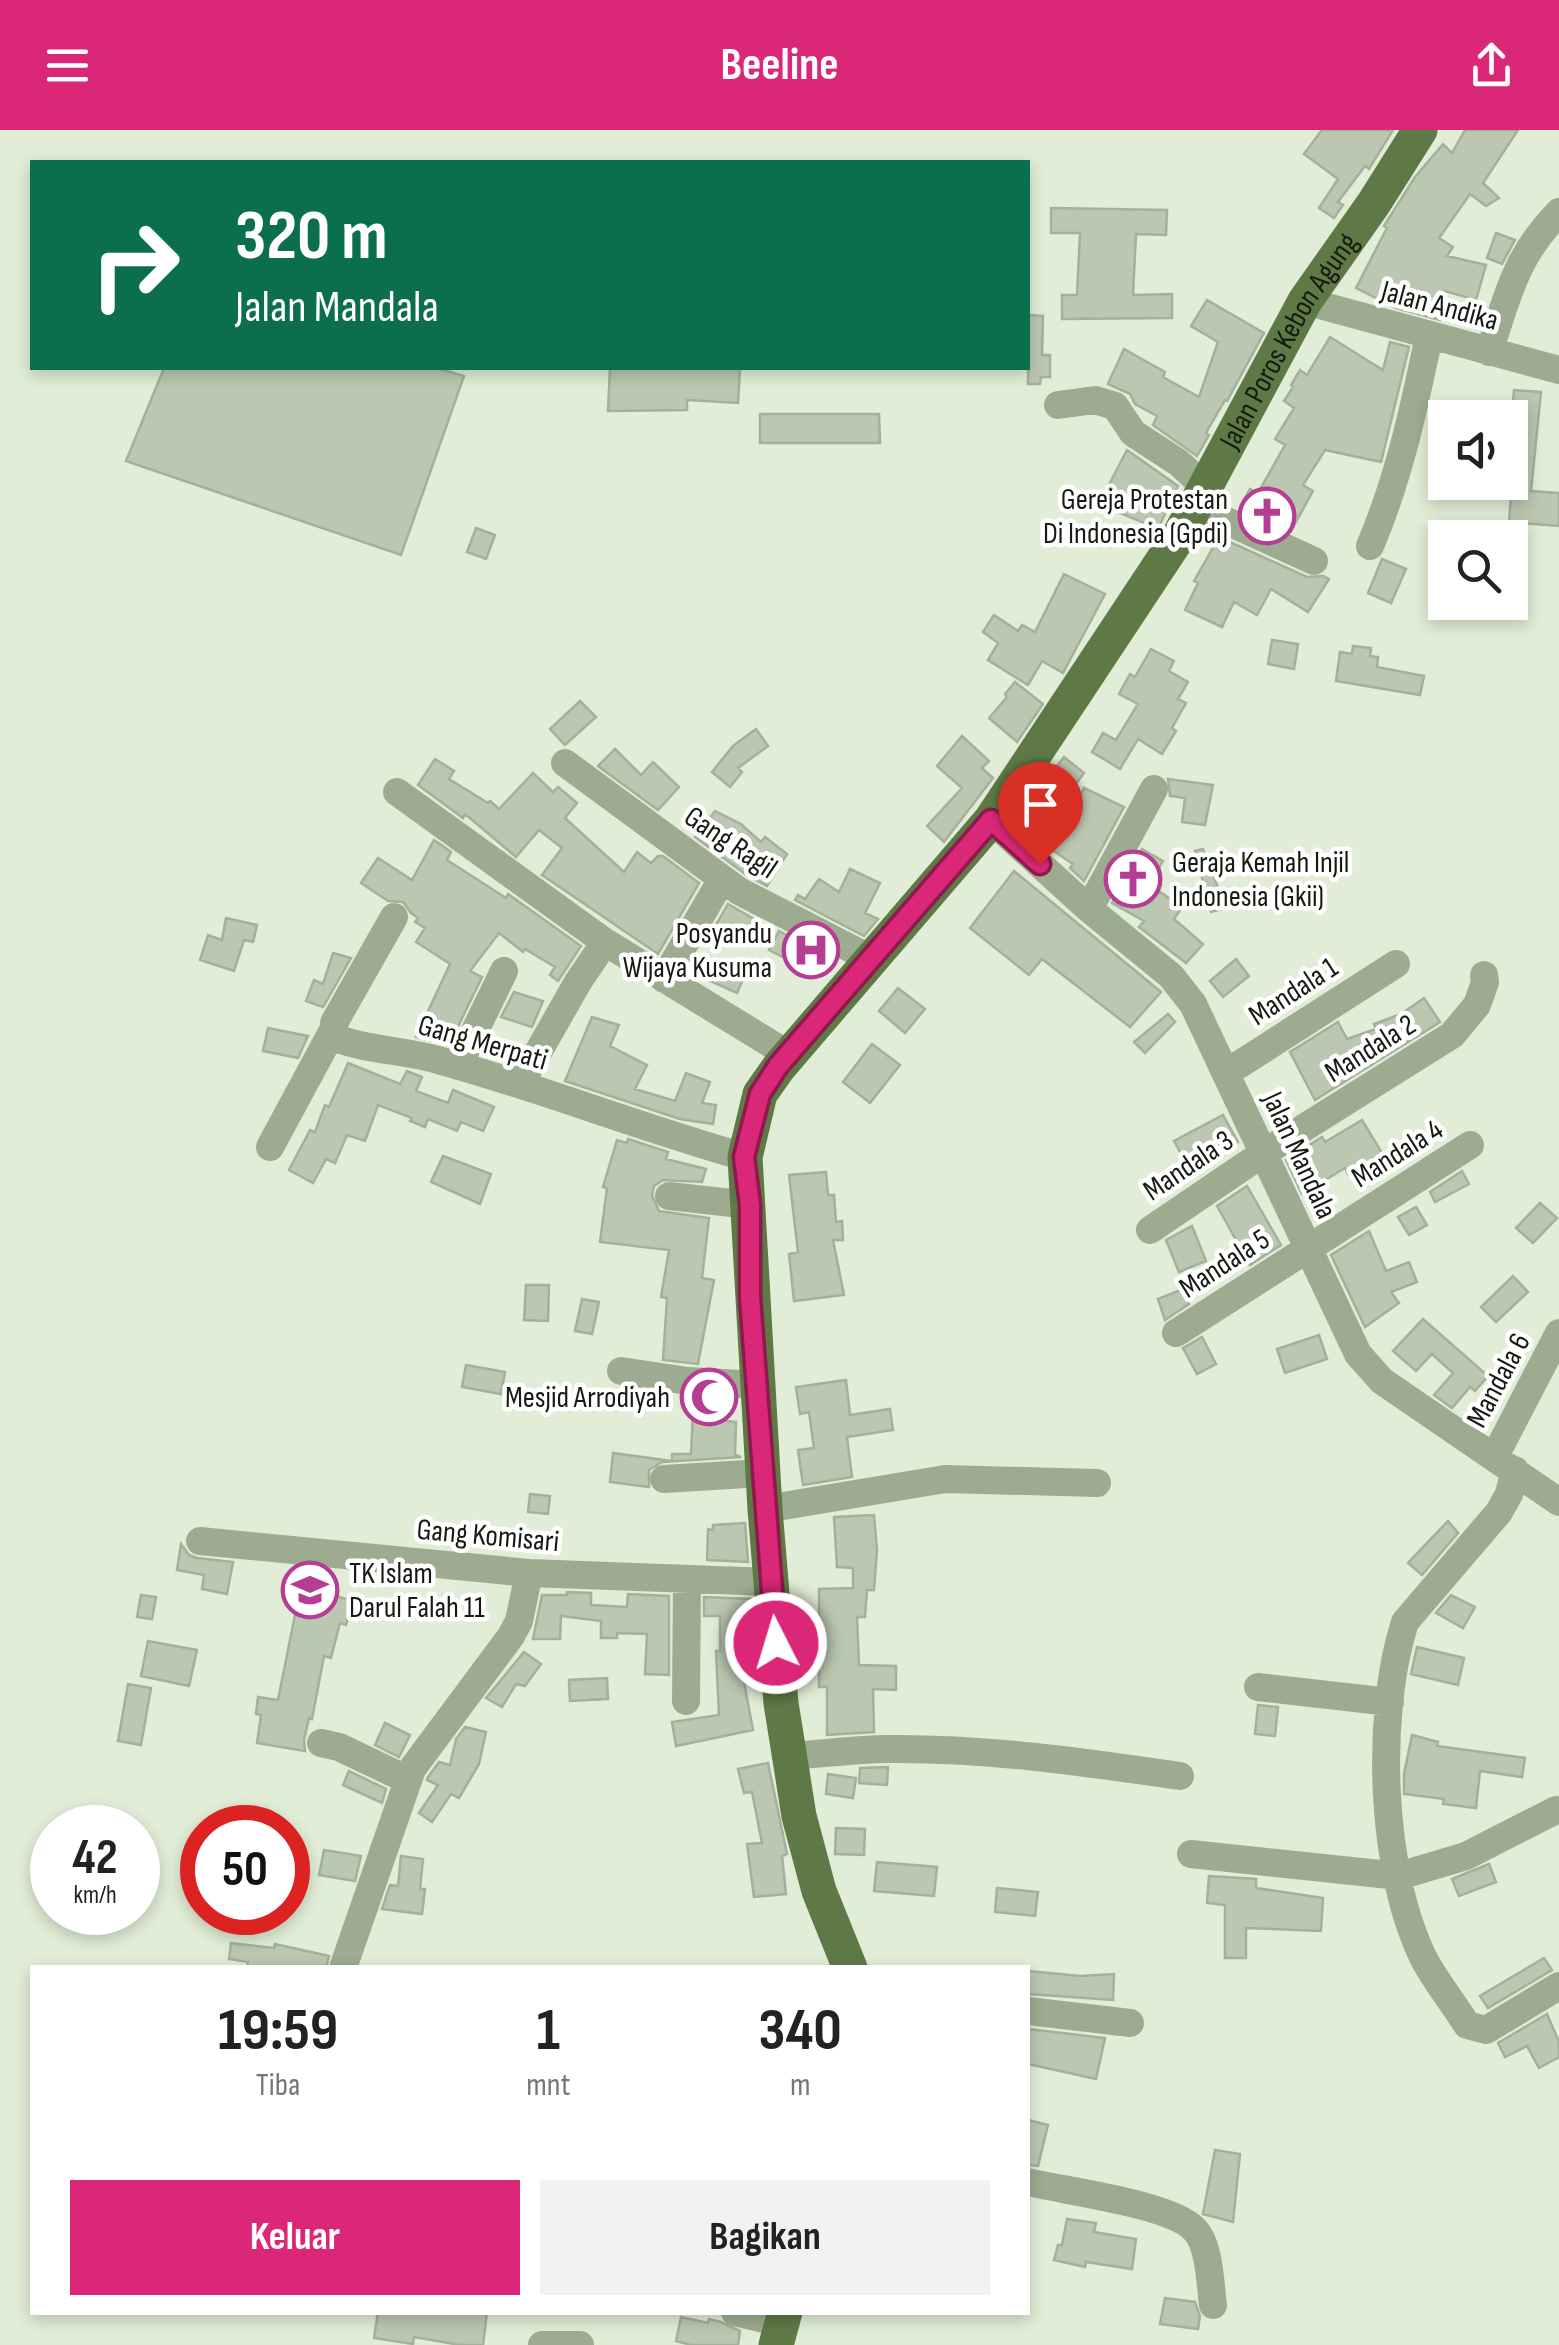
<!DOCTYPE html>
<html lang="id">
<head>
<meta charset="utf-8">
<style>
  body { margin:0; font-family:"Sofia Sans Condensed",sans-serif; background:#f2f2f2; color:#222; height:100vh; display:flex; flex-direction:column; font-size:38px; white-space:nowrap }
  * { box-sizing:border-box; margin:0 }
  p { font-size:32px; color:#767676 }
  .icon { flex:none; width:55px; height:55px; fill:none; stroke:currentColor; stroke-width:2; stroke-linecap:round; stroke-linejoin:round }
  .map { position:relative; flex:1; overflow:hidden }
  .drawer { position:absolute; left:30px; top:1835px; width:1000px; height:350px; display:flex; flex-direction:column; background:#fff; border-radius:0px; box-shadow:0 5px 15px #0003 }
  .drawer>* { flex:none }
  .top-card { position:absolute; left:30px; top:30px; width:1000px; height:210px; border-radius:0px; box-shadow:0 5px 15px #0003; background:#0b6e4f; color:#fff; overflow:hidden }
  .tools { position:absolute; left:1428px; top:270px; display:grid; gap:20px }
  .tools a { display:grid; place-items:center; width:100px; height:100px; border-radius:0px; background:#fff; box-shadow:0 5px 15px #0003; font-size:50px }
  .speed { position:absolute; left:30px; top:1675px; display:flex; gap:20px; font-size:50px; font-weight:700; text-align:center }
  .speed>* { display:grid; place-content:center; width:130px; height:130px; border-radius:50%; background:#fff; box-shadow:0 5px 15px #0003; line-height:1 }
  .speed small { font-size:25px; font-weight:400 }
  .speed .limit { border:15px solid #d22; background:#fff; color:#111 }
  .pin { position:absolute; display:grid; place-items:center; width:85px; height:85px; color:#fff; margin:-102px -42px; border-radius:50% 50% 50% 0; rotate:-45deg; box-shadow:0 0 10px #0007 }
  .pin .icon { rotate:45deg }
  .me { position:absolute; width:110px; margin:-55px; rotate:355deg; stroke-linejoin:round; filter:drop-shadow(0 0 8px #0008) }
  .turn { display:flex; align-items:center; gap:35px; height:210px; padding:0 40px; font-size:45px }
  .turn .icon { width:130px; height:130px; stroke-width:2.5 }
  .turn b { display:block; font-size:70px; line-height:85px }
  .eta { display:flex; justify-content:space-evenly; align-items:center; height:170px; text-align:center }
  .eta b { font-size:60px; font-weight:700; line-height:70px }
  .cta { display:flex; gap:20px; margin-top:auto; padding:20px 40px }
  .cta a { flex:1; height:115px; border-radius:0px; background:#db2777; color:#fff; font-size:40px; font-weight:700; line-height:115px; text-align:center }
  .cta a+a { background:#f2f2f2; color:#222 }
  header { display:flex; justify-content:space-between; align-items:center; height:130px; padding:0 40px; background:#db2777; color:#fff; font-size:45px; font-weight:700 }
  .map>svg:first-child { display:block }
  .building { fill:#bbc7b1; stroke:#a4b09a; stroke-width:2.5 }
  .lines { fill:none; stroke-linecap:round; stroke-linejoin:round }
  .minor { stroke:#9dac90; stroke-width:28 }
  .major { stroke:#5f7946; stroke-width:35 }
  .route-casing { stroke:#8e194d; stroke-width:25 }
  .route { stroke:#db2777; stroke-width:18 }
  .labels { text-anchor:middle; stroke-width:9; stroke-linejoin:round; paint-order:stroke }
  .street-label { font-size:30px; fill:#161a12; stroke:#fff }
  .poi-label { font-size:30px; fill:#161a12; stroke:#fff; text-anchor:end }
</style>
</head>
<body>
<header><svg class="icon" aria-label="menu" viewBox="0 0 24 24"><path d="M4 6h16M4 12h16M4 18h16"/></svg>Beeline<svg class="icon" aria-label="share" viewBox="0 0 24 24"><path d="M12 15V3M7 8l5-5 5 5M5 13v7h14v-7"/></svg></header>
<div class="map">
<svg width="1559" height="2215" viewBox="0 0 1559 2215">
  <rect width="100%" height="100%" fill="#e1edd6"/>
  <path class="building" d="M1322,0H1393L1369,39L1365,36L1338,72L1343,75L1334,88L1319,78L1338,49L1304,24Z
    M1465,0H1518L1483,53L1499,68L1486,76L1470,64L1439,108L1453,117L1447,126L1486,135L1476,170L1445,161L1440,190L1396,178L1356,158L1387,98L1384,96L1415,47L1443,14L1452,23Z
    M1051,78L1167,80L1166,105L1136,104L1133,165L1172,164V188L1062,189V165H1077L1080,103H1051Z
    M1496,103L1515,110L1502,134L1487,128Z
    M1207,170L1264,203L1227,271L1225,270L1206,303L1209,305L1197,326L1153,295L1157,286L1135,274L1130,264L1108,254L1124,219L1165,242L1163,247L1199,267L1218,212L1191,196Z
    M1028,185L1043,186L1042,225H1050V247H1041L1040,254H1028Z
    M1330,207L1383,240L1390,212L1409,217L1381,332L1325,320L1303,355L1313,361L1291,401L1240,378L1250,359L1258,363L1285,315L1275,309L1294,278L1284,271L1293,257L1291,255L1300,240L1307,245Z
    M164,238H437L464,246L401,425L126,331Z
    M610,238H740L738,273L687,270V280L608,281Z
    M1514,260L1541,262L1531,361L1559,363V396L1509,392L1513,339H1510V301Z
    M760,284H879L880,313H760Z
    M1127,320L1178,356L1158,399L1099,374Z
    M476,398L495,405L486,429L467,422Z
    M1219,407L1307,447L1323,446L1329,449L1308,482L1271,459L1257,485L1234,472L1222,497L1185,480L1198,453L1194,451Z
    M1382,429L1406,439L1391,473L1368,463Z
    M1064,444L1105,464L1063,543L1042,531L1028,555L988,530L998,513L983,502L994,485L1018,501L1022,495L1035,502Z
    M1272,510L1298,514L1294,539L1268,534Z
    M1353,516L1371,518L1370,526L1378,527L1377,537L1424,546L1420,565L1336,551L1340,522L1352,524Z
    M1151,519L1174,531L1169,541L1188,552L1178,569L1186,573L1172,598L1176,601L1162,624L1138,609L1120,639L1092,622L1103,603L1116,610L1138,574L1119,564L1130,544L1135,547Z
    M1015,552L1043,574L1017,612L989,588L1007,567L1005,564Z
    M580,571L596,587L565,615L550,599Z
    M756,599L768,616L738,638L742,642L730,657L712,642L733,616Z
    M962,606L989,631L982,638L993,648L944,712L927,696L962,658L937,636Z
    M615,619L641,645L653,632L679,657L658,680L598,636Z
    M1064,627L1084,643L1076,654L1058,652L1050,645Z
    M435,629L454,641L449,649L488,673L490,671L499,679L533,643L553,662L558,657L577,673L565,688L624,742L637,722L651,733L658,726H663L699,753L658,824L542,745L562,718L539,700L516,727L465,684L463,688L418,655Z
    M1168,649L1213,655L1205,695L1182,692L1185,668L1170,666Z
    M1084,658L1124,677L1084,751L1070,738L1073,734L1046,716L1060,693L1065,696Z
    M715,681L741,694L761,712L765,707L787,724L767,756L748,746L695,707Z
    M434,710L451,722L447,730L506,768L508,764L581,816L558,851L550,845L555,837L525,819L523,822L499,803L470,841L482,847L449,915L416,907L450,834L416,812L425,798L415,792L418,788L411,783L403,772L388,771L361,753L378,728L412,750Z
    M1142,719L1163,731L1140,770L1160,762L1182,777L1174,789L1203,814L1186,833L1139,797L1144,791L1112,773Z
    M1203,719L1226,778L1211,782L1195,721Z
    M850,739L880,753L865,783L878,789L864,806L795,770L798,765L805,769L819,749L839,762Z
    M1014,741L1161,862L1130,897L1042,829L1029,845L970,798Z
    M728,774L754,789L740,814L713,800Z
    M226,788L257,795L253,812L244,810L234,841L200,830L208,805L222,810Z
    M779,801L823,824L819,833L793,822L789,830L769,820Z
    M333,823L351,828L323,877L306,871L314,850L323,854Z
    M1236,829L1249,846L1223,867L1210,851Z
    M715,835L745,845L737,863L708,850Z
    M898,858L925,879L905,903L879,881Z
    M514,862L543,871L532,897L501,887Z
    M1424,868L1440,892L1315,970L1290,922L1338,892L1347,909L1376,899L1374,894L1401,884Z
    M1168,884L1175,892L1145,923L1134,912Z
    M592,887L619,895L610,916L647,935L635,959L675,971L686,943L710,952L702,973L716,975L713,994L680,989L565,951Z
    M268,898L308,906L298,928L263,921Z
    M872,914L900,935L870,973L843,952Z
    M348,933L400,954L407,941L422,947L416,961L448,973L453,960L494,977L483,1001L461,992L457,1001L428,989L425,997L410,991L412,988L378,975L365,1011L347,1005L335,1033L326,1029L313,1053L289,1040L310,1000L315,1002L325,975L329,977Z
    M1223,985L1238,1012L1189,1038L1174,1011Z
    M1362,990L1382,1023L1348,1044L1345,1038L1302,1064L1286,1030L1322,1007L1325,1012Z
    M628,1009L668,1022L666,1029L706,1039L702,1052L663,1050L654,1056L652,1065L659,1081L709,1088L702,1148L714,1150L698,1234L663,1230L667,1168L661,1167L669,1120L600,1112L607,1058L603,1057L617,1010L627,1013Z
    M443,1026L491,1044L480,1074L431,1052Z
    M1462,1041L1469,1054L1435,1072L1430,1062Z
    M826,1042L828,1065H834L836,1092L842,1091L843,1110H833L844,1165L794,1171L789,1124L798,1122L789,1045Z
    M1247,1056L1281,1115L1250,1135L1217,1076Z
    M1540,1073L1557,1088L1533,1113L1516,1098Z
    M1416,1077L1427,1095L1409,1105L1398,1087Z
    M1192,1096L1206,1131L1179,1142L1166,1110Z
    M1369,1101L1386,1141L1409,1132L1417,1152L1391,1162L1399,1173L1365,1197L1331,1125Z
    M1513,1146L1528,1162L1496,1192L1481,1177Z
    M526,1155H549L548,1191L524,1190Z
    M1183,1159L1189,1174L1165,1190L1158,1169Z
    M582,1169L599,1172L592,1204L575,1201Z
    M1423,1189L1488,1246L1475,1261L1470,1257L1452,1278L1434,1265L1453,1243L1432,1224L1416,1241L1393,1221Z
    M1319,1205L1327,1229L1285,1243L1277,1219Z
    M1202,1207L1216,1234L1197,1244L1183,1218Z
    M466,1235L505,1242L501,1264L462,1257Z
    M846,1250L850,1285L890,1279L893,1300L847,1307L852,1347L803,1355L798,1320L814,1318L809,1282L800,1284L796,1257Z
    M689,1269L729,1271L726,1291L736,1292L735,1325L741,1327L662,1332L649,1340V1357L610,1352L613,1323L672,1331V1324H691L693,1282L687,1281Z
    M530,1364L550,1366L548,1384L528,1382Z
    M874,1385L877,1420L874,1460H867L865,1487H857L859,1535L896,1536V1560L873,1559L874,1602L827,1605V1557H819V1459L853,1458V1438L837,1437L834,1387Z
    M1448,1391L1458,1403L1422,1445L1408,1433Z
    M745,1393L748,1432L707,1430L708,1399L713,1400V1395Z
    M181,1414L189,1425L197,1428L233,1432L227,1464L202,1459L204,1445L177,1440Z
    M297,1444L328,1453L326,1463L353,1471L346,1495L340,1493L331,1528L324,1526L312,1589L309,1588L304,1610L305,1621L257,1613L261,1585L256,1584L258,1567L278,1570L298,1470L291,1468Z
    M567,1462L591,1463V1475L627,1477L628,1464L669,1466V1545L645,1544L647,1504L617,1503V1508H601V1491L561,1486L560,1509H533L542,1465H567Z
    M141,1465L156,1467L152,1489L137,1487Z
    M1451,1465L1475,1477L1463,1498L1436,1483Z
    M704,1467L751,1469L755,1512H750L751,1552H744L753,1600L676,1616L672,1592L719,1585L716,1521H720V1486H704Z
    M148,1511L197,1520L189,1556L141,1546Z
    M1417,1517L1464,1528L1458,1555L1411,1544Z
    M524,1522L541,1534L525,1556L516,1554L502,1577L486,1568Z
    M607,1548L608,1569L570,1571L569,1550Z
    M128,1554L151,1558L141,1615L118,1611Z
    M1258,1575L1278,1577L1275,1606L1255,1604Z
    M385,1593L410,1605L399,1627L375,1615Z
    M465,1597L486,1602L479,1634L459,1668L451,1664L432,1692L419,1683L438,1655L427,1650L428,1647L439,1632L450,1635L456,1609Z
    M1412,1605L1438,1612L1437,1616L1525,1628L1522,1647L1480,1641L1476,1678L1443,1674L1444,1669L1404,1664V1644Z
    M768,1633L787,1724L782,1726L786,1764L754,1767L747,1714L762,1713L752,1662L744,1663L738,1639Z
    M888,1637L887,1655L859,1653L860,1638Z
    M349,1641L386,1659L382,1673L343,1655Z
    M828,1644L856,1648L853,1668L826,1664Z
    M836,1698L865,1699L864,1725L835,1724Z
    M324,1720L361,1726L355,1751L319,1745Z
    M401,1726L423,1729L420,1759H425L422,1784L382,1779L390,1755L398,1756Z
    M877,1732L937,1737L934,1766L874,1761Z
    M1489,1734L1496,1752L1459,1766L1452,1749Z
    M1209,1746L1256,1749V1758L1323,1768L1321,1801L1246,1798V1828H1225V1775L1207,1773Z
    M997,1758L1038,1762L1035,1786L995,1782Z
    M231,1813L274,1818L275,1814L329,1826L326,1838H247L248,1832L229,1829Z
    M1544,1828L1552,1840L1488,1878L1480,1866Z
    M1028,1841L1081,1846L1114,1844L1113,1870L1028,1864Z
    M1547,1884L1559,1912V1927L1539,1938L1527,1916L1505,1927L1498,1913Z
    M1028,1899L1105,1908L1096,1949L1028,1934Z
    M1028,1990L1048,1995L1038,2036L1028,2035Z
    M1215,2020L1240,2024L1233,2092L1203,2084Z
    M1067,2089L1096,2093L1094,2102L1136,2109L1132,2139L1086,2132L1085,2137L1054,2130L1058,2115H1062Z
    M1165,2168L1195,2172L1200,2186L1198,2199L1160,2194Z
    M378,2182H487L483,2215H460L414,2207L413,2214L374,2208Z
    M681,2187L708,2193L709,2189L721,2192L740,2201L738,2215H691L676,2211Z"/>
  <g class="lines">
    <path class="minor" d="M1305,171L1559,240
      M1489,222C1508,165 1515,127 1559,82
      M1058,275L1095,270L1115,276L1133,303L1179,333L1206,358
      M1196,377L1314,431
      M1370,416C1399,348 1414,278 1429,206
      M565,633L739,761L871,829
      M397,662L605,812L789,925
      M991,690L1089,779L1171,846L1193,874L1358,1224L1382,1251L1559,1372
      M1089,779L1154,659
      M394,787L334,893L333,907C365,920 404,920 438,930C541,958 641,998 745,1027
      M664,849L722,749
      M458,936L504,841
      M1226,943L1396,834
      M520,954L578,852L605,812
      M270,1017L331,904
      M669,1066L750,1075
      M1150,1100L1262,1024L1452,905L1477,875L1485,852L1484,845
      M1176,1203L1470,1015
      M621,1241L688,1251L758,1255
      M1495,1326L1559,1203
      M1515,1340L1509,1364L1499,1382L1405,1492C1375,1585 1380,1743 1425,1831C1437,1853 1454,1874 1467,1895L1486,1900L1559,1856
      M664,1349L763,1343
      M765,1379L945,1349L1097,1353
      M200,1411L529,1443L771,1452
      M1258,1557L1390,1572
      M686,1571L687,1449
      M321,1613L339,1617L408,1650
      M790,1626C823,1624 856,1619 889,1619C987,1618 1083,1632 1180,1646
      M1191,1724L1399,1746L1466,1726L1556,1680
      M343,1838L412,1639L511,1506L519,1491L529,1443
      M1028,1881L1130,1893
      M1028,2052C1065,2061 1170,2074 1194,2099C1210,2114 1210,2154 1213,2175
      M735,2182L782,2193
      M542,2215H580"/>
    <g class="major">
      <path id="s1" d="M850,1838L819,1761L799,1686L781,1573L765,1379L745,1027L760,964L779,937L991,690L1179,406L1305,171L1374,73L1420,0"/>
      <path d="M776,2215L785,2182"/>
    </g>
  </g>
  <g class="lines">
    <g class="route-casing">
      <path id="route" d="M776,1513L750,1167V1075L744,1027L760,964L778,936L991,690L1040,734"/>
    </g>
    <use href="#route" class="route"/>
  </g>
  <defs>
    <g id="church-ring" transform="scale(2.875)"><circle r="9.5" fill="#fff" stroke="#b53d93" stroke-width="1.5"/><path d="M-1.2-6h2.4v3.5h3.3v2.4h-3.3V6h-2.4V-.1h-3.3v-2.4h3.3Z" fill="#b53d93"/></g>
    <g id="hospital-ring" transform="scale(2.875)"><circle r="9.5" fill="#fff" stroke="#b53d93" stroke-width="1.5"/><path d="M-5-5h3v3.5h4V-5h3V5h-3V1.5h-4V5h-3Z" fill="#b53d93"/></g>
    <g id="mosque-ring" transform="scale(2.875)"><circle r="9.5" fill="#fff" stroke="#b53d93" stroke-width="1.5"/><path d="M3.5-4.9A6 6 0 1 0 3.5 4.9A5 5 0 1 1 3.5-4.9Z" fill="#b53d93"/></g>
    <g id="school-ring" transform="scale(2.875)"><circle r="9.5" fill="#fff" stroke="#b53d93" stroke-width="1.5"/><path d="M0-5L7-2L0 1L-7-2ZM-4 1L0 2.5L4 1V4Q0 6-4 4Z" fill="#b53d93"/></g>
  </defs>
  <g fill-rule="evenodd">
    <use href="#church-ring" x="1267" y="386"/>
    <use href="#church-ring" x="1133" y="749"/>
    <use href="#hospital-ring" x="811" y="820"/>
    <use href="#mosque-ring" x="709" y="1267"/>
    <use href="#school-ring" x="310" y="1460"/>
  </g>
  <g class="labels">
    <g class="street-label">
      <text transform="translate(1440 175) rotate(15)" y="10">Jalan Andika</text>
      <text dy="10" stroke="none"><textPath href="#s1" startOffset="1810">Jalan Poros Kebon Agung</textPath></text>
      <text transform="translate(731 712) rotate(34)" y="10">Gang Ragil</text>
      <text transform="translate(1293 861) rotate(-33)" y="10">Mandala 1</text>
      <text transform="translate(483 912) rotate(16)" y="10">Gang Merpati</text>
      <text transform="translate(1370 918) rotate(-32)" y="10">Mandala 2</text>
      <text transform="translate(1397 1023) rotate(-32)" y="10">Mandala 4</text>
      <text transform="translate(1300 1025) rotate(65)" y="10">Jalan Mandala</text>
      <text transform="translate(1188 1035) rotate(-34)" y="10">Mandala 3</text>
      <text transform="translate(1224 1133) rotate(-33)" y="10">Mandala 5</text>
      <text transform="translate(1498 1250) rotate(-62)" y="10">Mandala 6</text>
      <text transform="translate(488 1405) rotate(5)" y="10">Gang Komisari</text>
    </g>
    <g class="poi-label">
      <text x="1228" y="379">Gereja Protestan<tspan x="1228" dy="34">Di Indonesia (Gpdi)</tspan></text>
      <text x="1172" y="742" text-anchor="start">Geraja Kemah Injil<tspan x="1172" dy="34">Indonesia (Gkii)</tspan></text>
      <text x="772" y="813">Posyandu<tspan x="772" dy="34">Wijaya Kusuma</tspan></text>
      <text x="670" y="1277">Mesjid Arrodiyah</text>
      <text x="349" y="1453" text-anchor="start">TK Islam<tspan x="349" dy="34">Darul Falah 11</tspan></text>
    </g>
  </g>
</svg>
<div class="tools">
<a><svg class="icon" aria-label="sound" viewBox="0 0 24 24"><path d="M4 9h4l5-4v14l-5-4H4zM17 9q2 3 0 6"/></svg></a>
<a><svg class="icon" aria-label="search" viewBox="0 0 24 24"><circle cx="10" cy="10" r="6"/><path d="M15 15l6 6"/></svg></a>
</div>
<div class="speed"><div>42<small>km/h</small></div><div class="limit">50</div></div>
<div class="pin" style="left:1040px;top:734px;background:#d93025"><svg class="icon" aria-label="arrive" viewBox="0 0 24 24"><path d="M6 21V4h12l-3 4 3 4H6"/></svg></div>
<svg class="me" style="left:776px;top:1513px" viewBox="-20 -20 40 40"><circle r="17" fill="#db2777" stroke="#fff" stroke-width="3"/><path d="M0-11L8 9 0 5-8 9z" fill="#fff"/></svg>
<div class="top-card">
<div class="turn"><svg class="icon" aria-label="right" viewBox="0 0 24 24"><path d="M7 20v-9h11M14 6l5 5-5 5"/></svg><div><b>320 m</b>Jalan Mandala</div></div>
</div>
<section class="drawer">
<div class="eta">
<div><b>19:59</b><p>Tiba</p></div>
<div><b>1</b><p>mnt</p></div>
<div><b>340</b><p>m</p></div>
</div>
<div class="cta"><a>Keluar</a><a>Bagikan</a></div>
</section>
</div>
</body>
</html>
